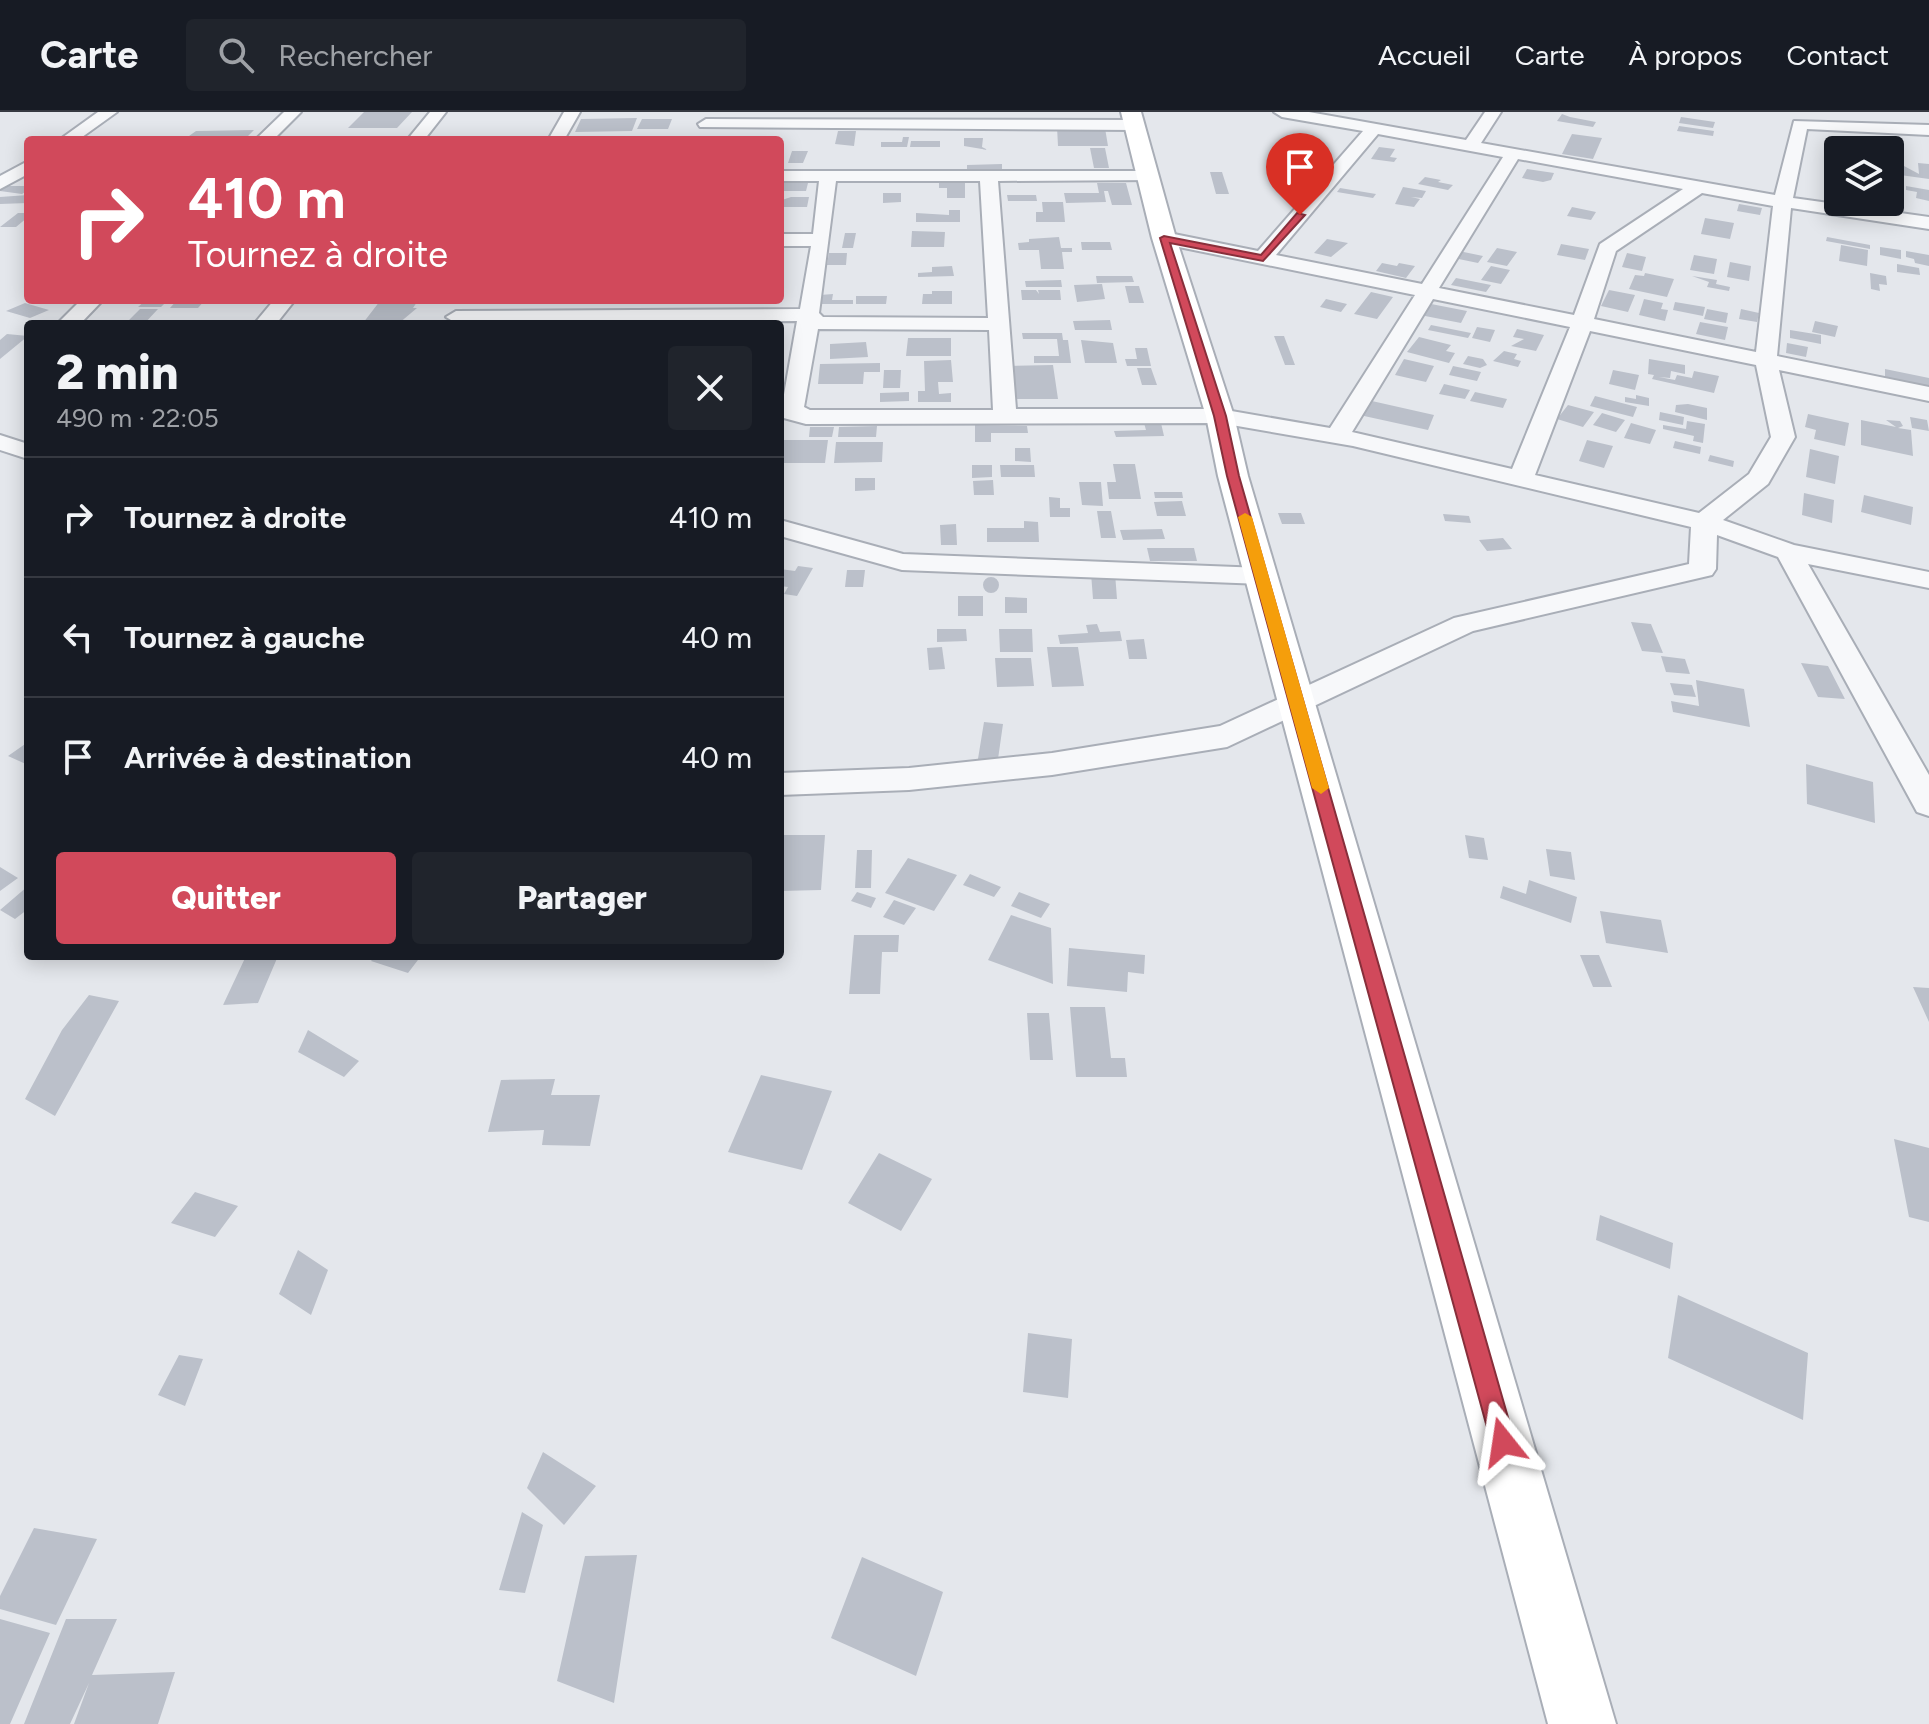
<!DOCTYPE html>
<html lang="fr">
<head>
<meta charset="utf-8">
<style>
  body { margin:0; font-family:Figtree,sans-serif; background:#20242c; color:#f1f3f6; height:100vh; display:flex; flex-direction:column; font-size:30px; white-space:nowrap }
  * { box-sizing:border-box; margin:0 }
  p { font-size:26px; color:#9ea1a6 }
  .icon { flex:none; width:44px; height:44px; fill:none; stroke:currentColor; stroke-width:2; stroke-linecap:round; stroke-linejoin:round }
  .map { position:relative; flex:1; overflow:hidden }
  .panel { position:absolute; left:24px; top:208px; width:760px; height:640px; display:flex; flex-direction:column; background:#171b24; border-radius:8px; box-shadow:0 4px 20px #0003 }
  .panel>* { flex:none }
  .top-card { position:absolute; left:24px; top:24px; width:760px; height:168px; border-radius:8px; box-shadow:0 4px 20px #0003; background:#d1495b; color:#fff; overflow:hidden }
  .tools { position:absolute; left:1824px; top:24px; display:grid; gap:16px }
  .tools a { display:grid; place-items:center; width:80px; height:80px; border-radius:8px; background:#171b24; box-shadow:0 4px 20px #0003; font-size:40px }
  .pin { position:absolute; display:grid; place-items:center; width:68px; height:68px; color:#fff; margin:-82px -34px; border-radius:50% 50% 50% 0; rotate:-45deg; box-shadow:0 0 8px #0007 }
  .pin .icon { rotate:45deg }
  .me { position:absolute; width:88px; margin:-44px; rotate:345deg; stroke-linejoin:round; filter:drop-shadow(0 0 6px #0008) }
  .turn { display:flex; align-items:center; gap:28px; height:168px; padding:0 32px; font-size:36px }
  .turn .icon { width:104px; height:104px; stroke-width:2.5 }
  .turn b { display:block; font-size:56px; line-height:68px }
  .round { display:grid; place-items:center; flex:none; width:84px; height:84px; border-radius:8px; background:#20242c }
  .headline { display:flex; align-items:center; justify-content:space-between; height:136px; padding:0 32px }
  h1 { font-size:48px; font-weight:800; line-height:60px }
  .primary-button { display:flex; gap:16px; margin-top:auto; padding:16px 32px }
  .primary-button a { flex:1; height:92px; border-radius:8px; background:#d1495b; color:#fff; font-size:32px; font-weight:800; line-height:92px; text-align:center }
  .primary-button a+a { background:#20242c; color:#f1f3f6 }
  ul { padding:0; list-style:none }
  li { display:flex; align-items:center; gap:24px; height:120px; padding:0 32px; border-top:2px solid #363941 }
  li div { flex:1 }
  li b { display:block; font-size:30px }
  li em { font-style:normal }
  header { display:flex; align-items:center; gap:48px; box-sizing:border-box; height:112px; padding:0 40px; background:#171b24; border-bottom:2px solid #363941 }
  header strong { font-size:38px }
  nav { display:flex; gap:44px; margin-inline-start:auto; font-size:28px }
  .search { width:560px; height:72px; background:#20242c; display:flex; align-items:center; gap:20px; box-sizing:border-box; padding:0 28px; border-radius:8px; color:#9ea1a6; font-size:30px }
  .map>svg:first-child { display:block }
  .building { fill:#bbc0ca }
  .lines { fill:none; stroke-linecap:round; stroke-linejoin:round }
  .street-casing { stroke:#a9aeb7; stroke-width:4 }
  .secondary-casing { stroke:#a9aeb7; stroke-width:4 }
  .street { fill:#f7f8fa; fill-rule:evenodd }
  .secondary { fill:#fff; fill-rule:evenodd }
  .route { fill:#d1495b; stroke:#882f3b; stroke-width:2 }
  .slow { fill:#f59e0b }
</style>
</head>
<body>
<header>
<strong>Carte</strong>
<div class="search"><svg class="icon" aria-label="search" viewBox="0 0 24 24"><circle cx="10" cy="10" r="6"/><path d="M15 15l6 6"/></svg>Rechercher</div>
<nav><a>Accueil</a><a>Carte</a><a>À propos</a><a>Contact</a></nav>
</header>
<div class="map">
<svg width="1929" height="1612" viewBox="0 0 1929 1612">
  <rect width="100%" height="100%" fill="#e4e7ec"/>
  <path class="building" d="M364,0H412L397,16H348Z
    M1562,2L1570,5L1596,10L1593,15L1557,9Z
    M1681,5L1715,10L1713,16L1679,11Z
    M637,6L632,19L575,20L581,7Z
    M642,7H672L668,17H637Z
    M1679,14L1714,19L1713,24L1677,19Z
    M1057,15L1105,16L1108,34H1058Z
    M254,18L248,24H189L196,19Z
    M838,19H856L854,34L835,32Z
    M1572,22L1602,26L1593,47L1562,42Z
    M903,25H909L907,35H881V30H902Z
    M964,26H983L982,35L988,38L964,34Z
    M911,29H940V35H910Z
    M1379,35L1395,37L1390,45L1397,46L1394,50L1371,47Z
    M1090,36H1105L1109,56H1094Z
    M1287,38L1320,43L1312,53L1279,48Z
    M792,39H808L803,51H788Z
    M1282,51L1297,54L1292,60L1298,61L1292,68L1271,65Z
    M1918,51L1929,52V67L1900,63L1904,54L1919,62Z
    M1002,52V57H967V53Z
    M1527,57L1554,61L1551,68L1543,70L1522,66Z
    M1210,60H1222L1229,82H1216Z
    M1425,65L1441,68L1438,70L1453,73L1448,78L1418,72Z
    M780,71H808L806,79H780Z
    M939,71H965V86H947V76H939Z
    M1097,71H1126L1132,93H1112L1108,79H1104L1106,90L1066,91L1064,81H1099Z
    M5,74H28V78L22,82L0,79Z
    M1906,74L1929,78V89L1916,86L1917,80L1906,78Z
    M1403,75L1426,79L1422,86L1411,85L1420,87L1414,95L1395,92Z
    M1340,76L1376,82L1373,86L1337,80Z
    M883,81H901V90L883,91Z
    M28,83V91L0,92V85Z
    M1007,83H1036L1037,89H1008Z
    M791,85H809L807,95H780L782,88Z
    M1042,90H1063L1065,110H1036V100H1043Z
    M1739,92L1762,96L1760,103L1737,99Z
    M1572,95L1596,100L1591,108L1567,104Z
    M949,98H960V110H916V101L949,103Z
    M18,101H28V105L16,115H0Z
    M1705,106L1734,111L1730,127L1701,122Z
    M912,119L945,120L944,135H911Z
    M845,121H856L853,136H842Z
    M1059,125L1061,136H1072V140H1062L1064,157H1041L1039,138H1019L1018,131L1029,130V127Z
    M1827,125L1870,133V137L1826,129Z
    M1327,127L1348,131L1331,145L1314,141Z
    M1081,130H1110L1112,138H1082Z
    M1561,132L1589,137L1585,148L1557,143Z
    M1841,133L1868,138L1867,154L1839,149Z
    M1880,135L1901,138V147L1880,143Z
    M1497,136L1517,140L1507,154L1487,150Z
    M1454,138L1483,144L1478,151L1449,145Z
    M1906,139L1929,143V154L1915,151L1914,147L1906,145Z
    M829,141H847L846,153H827Z
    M1627,141L1646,145L1642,159L1622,155Z
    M1694,143L1717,147L1714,162L1690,158Z
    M1730,150L1751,154L1749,169L1727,165Z
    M1382,151L1397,154L1399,151L1415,154L1406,166L1376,159Z
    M1897,152L1919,156L1920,163L1897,160Z
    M952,154L954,164L918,165V161L932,160V155Z
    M1491,154L1510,158L1501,172L1481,168Z
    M1645,161L1674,167L1667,185L1629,177L1635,163L1644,164Z
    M1870,161L1886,164L1887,173L1879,172L1880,179L1871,177Z
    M1096,164H1132L1134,170L1097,171Z
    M1692,164L1717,168L1716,172L1730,175L1729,179L1707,175L1709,170Z
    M1456,166L1491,173L1486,180L1451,173Z
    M1061,168L1062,175H1026L1025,169Z
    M1102,172L1105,187L1077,190L1074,173Z
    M1125,174H1139L1144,191H1129Z
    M1021,178H1036L1039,182L1038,178H1060L1061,188H1022Z
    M1609,178L1635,183L1628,200L1601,194Z
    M932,179H952V192H922L923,182H932Z
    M1371,180L1393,185L1377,207L1354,202Z
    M833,182L832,188H853V192H818L820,183Z
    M856,184H887L886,192H856Z
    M1326,187L1347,192L1341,200L1320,195Z
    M1644,187L1663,191L1661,197L1668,198L1665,209L1639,203Z
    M146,188H168L161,195H138Z
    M177,188H205L198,196H170Z
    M514,188H585V191H512Z
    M380,189L417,190L413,196H417L398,212L363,211Z
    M1675,190L1705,195L1703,204L1673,198Z
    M25,191L49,198L30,206L6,199Z
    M1426,191L1467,199L1461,211L1420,203Z
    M140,197H158L144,212H125Z
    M1707,197L1728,201L1726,211L1704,207Z
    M1741,197L1759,201L1757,210L1739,207Z
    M1110,208L1112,218H1075L1073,209Z
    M1815,209L1838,214L1835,225L1812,220Z
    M1700,210L1728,215L1725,228L1696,222Z
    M1431,213L1471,221L1468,226L1428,218Z
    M1477,215L1495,218L1490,230L1472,226Z
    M1517,217L1544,223L1536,239L1511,234L1524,227L1513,225Z
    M1790,218L1821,223V232L1790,226Z
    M1022,221H1062L1063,228H1068L1071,251H1034V244H1059L1057,227H1023Z
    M7,222L28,224L0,247V228Z
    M1274,224H1284L1295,253H1285Z
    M1419,225L1451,233L1446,239L1455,241L1449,251L1407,240Z
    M908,226H951V244H906Z
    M1081,228L1113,231L1117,251H1085Z
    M866,230L868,245L830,247V232Z
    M1787,231L1808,235L1806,245L1786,241Z
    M1135,236H1147L1151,254H1127L1125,247H1137Z
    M1504,239L1517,242L1514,247L1521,249L1518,255L1493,249Z
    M1468,244L1483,247L1487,253L1480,256L1463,252Z
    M1404,247L1434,254L1426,270L1395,263Z
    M1649,247L1685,253V262L1671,259L1670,266L1659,265L1675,268L1677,263L1692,266L1694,259L1719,264L1714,281L1652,267L1654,263L1648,262Z
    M951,248L953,270H938L939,282L951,281V290H918V279H925L924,249Z
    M880,251V260H864L863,272H818L820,252Z
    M1053,253L1058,287H1008L1004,254Z
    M1453,254L1481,260L1477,269L1449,263Z
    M1137,256H1151L1157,273H1142Z
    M1885,257L1929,266V276L1885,267Z
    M884,258H901L900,276H883Z
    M1613,258L1639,263L1635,278L1609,272Z
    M1444,272L1470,278L1465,287L1439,282Z
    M909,280V289L880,290V281Z
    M1475,280L1507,287L1503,296L1470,289Z
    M1636,283L1649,286V294L1625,290V285L1636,287Z
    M1595,284L1637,295L1633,305L1590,294Z
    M1363,287L1434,303L1428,318L1355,302Z
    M1688,292L1707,296V308L1675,300L1676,293Z
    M1568,293L1594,300L1583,315L1557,307Z
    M1660,300L1684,305L1683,313L1659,308Z
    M1602,301L1625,308L1616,320L1593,313Z
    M1808,302L1849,311L1845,334L1814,327L1816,318L1805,315Z
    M1910,305L1927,308L1929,319L1912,316Z
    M1861,308L1896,315L1886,308L1900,309L1903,314L1898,316L1911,318L1913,344L1861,333Z
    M1687,309L1705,312L1703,331L1693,329L1694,324L1663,317V313L1686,317Z
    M1144,311H1161L1164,324L1116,325L1114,319L1146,318Z
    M1631,311L1656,318L1650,332L1624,326Z
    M975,313L1027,314L1028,321H991V330H975Z
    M877,314L876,325H838L839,315Z
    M810,315H834L832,325H809Z
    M781,328H828L825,351H780Z
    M1587,328L1613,334L1604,356L1579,349Z
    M1675,329L1701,335L1700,342L1673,336Z
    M836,330H883L882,350L834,351Z
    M1015,336H1030L1031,350L1015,349Z
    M1810,337L1839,344L1835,372L1806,365Z
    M1710,343L1734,349L1733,355L1708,349Z
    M1113,352H1135L1141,387H1109L1107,370H1116Z
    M972,353H992V365L972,366Z
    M1000,353H1034L1035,365H1001Z
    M855,366H875V378L855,379Z
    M993,368L994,383H974L973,369Z
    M1079,370H1101L1103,394L1082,393Z
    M1154,380H1182L1183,386H1155Z
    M1804,381L1834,388L1832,411L1802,403Z
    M1864,383L1913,395L1911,413L1861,400Z
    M1049,385L1060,386V396H1070V405H1050Z
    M1182,389L1186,404H1157L1154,390Z
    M1097,399H1111L1116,426H1101Z
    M1278,401H1301L1305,412H1282Z
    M1443,402L1469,404L1471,411L1445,409Z
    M1024,409L1038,410L1039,430H987V416H1024Z
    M956,412L957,433H941L940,413Z
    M1162,417L1165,427L1123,428L1120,418Z
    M1503,426L1512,437L1487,439L1479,428Z
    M1147,436H1194L1197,449H1150Z
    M798,454L813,456L797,484L784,482L788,475L780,474V457L795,459Z
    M847,458H865L863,475H845Z
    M1091,461H1115L1117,487H1093Z
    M983 473a8 8 0 1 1 16 0a8 8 0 1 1-16 0Z
    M958,484H983V504H958Z
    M1005,485L1027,486V501H1005Z
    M1631,510L1651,512L1663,541L1642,539Z
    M1097,512L1100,520L1120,519L1122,529L1060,532L1058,523L1088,521L1086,513Z
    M937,517H966L967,529L937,530Z
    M999,517H1032L1033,540H1000Z
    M1144,527L1147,547H1129L1126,528Z
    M942,535L945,557L929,558L927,536Z
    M1047,535H1078L1084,574L1052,575Z
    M1661,544L1685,547L1690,562L1666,560Z
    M995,546H1031L1034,574L997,575Z
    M1801,551L1828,554L1845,587L1818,585Z
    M1696,568L1744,577L1750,615L1673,600L1671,589L1699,594Z
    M1670,571L1692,573L1696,585L1674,583Z
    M984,610L1003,612L997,654L977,653Z
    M28,630V653L8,644Z
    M1806,652L1873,670L1875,711L1807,692Z
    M780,723H825L821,778L780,779Z
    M1465,723L1484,726L1488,748L1469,746Z
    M1546,737L1571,740L1575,768L1550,764Z
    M857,738H872L871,776H855Z
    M908,746L957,763L934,799L885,781Z
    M0,755L18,766L0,779Z
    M970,762L1001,775L994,785L963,773Z
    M1529,768L1577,785L1571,811L1500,786L1503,774L1526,782Z
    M28,774V797L15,807L0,798Z
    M857,780L876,786L871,796L851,789Z
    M1019,780L1050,792L1041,806L1011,794Z
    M894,788L916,796L904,813L883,805Z
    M1600,799L1661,808L1668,841L1606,831Z
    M1011,803L1051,816L1053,872L988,848Z
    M854,823H899L898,840H882L880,882H849Z
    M1069,836L1145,843L1144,862L1128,860L1127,880L1067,874Z
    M1580,843H1599L1612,875H1593Z
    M246,844H278L258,891L223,893Z
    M375,844H421L408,861L371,849Z
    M1913,875L1929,876V910Z
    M89,883L119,889L55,1004L25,987L62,918Z
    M1070,895H1105L1111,946H1125L1127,965H1076Z
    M1027,901H1049L1053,948H1030Z
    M308,918L359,949L344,965L298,940Z
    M761,963L832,979L802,1058L728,1040Z
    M555,967L551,983H600L590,1034L542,1033L544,1018L488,1020L501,968Z
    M1894,1027L1929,1036V1110L1909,1105Z
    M879,1041L932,1067L901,1119L848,1091Z
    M195,1080L238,1094L215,1125L171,1111Z
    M1600,1103L1673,1131L1670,1157L1596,1128Z
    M298,1138L328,1158L311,1203L279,1182Z
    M1678,1183L1808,1241L1803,1308L1668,1246Z
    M1028,1221L1072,1227L1068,1286L1023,1280Z
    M179,1243L203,1247L185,1294L158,1283Z
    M543,1340L596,1374L564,1413L527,1376Z
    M522,1400L543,1413L525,1481L499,1478Z
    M34,1416L97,1427L56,1513L0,1497V1484Z
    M637,1443L614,1591L557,1569L585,1444Z
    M862,1445L943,1480L916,1564L831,1526Z
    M0,1507L50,1521L10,1612H0Z
    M66,1507H117L92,1563L175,1560L158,1612H74L89,1571L70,1612H24Z"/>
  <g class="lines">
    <g class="street-casing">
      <path id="street" d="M98,0H117L78,28H59Z
        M284,0H301L273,28H255Z
        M430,0H446L424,28H407Z
        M564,0H580L564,28H548Z
        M1274,0H1309L1466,28L1485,0H1501L1481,31L1775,83L1794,9L1929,13V23L1807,17L1793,86L1929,105V117L1791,96L1777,244L1929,275V289L1779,258L1795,325L1768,372L1723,408L1794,433L1929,460V476L1808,452L1929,663V704L1917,700L1778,445L1717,423L1716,457L1712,463L1473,519L1227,635L1052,663L909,678L780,683V661L909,656L1052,641L1220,614L1454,506L1689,452L1691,415L1353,334L1220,311L806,312L780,305L797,209L456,211L446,205L456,199L800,197L811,134H780V122H813L819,69H780V59H1149L1155,60V68L998,69L1016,297H1220L1330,316L1415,183L1164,132L1155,126L1164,120L1258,139L1363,19L1282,5ZM1378,22L1503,45L1422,172L1276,143ZM1518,47L1683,77L1600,132L1574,203L1439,176ZM836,69H980L988,206L823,205L819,201ZM1702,81L1773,94L1756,240L1594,207L1616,139ZM1433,187L1570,215L1512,357L1352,320ZM818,217L989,218L993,298H810L804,295ZM1590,219L1756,253L1771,325L1749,362L1699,401L1535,363Z
        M706,7L1135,8L1143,13L1135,18L700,15L698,12Z
        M28,49V62L0,77V64Z
        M81,188H103L80,212H57Z
        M274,188H295L276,212H254Z
        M0,323L28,332V347L0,338Z
        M780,408L903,442L1262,456L1272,458L1276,464L1272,470L1262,472L902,458L780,424Z"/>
    </g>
    <g class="secondary-casing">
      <path id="secondary" d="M1121,0H1141L1176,126L1234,304L1248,364L1616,1612H1548L1218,364L1206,304L1152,126Z"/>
    </g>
    <use href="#street" class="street"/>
    <use href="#secondary" class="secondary"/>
  </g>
  <path class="route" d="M1297,101L1305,103L1263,149L1170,131L1226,304L1239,364L1515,1330L1512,1338L1503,1342L1494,1338L1491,1330L1227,364L1214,304L1160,126L1164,124L1261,143Z"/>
  <path class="slow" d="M1245,401L1252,405L1329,676L1321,682L1312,676L1238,405Z"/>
</svg>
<div class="tools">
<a><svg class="icon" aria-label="layers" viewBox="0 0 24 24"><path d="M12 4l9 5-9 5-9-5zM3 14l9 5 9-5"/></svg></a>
</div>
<div class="pin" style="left:1300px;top:103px;background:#d93025"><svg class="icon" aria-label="arrive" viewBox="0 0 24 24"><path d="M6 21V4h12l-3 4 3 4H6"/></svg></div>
<svg class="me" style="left:1503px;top:1330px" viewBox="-20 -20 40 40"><path d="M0-17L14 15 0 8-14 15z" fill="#d1495b" stroke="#fff" stroke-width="4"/></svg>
<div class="top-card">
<div class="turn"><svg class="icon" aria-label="right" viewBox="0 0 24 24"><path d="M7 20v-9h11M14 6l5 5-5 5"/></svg><div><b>410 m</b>Tournez à droite</div></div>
</div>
<section class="panel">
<div class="headline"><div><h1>2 min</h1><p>490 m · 22:05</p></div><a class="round"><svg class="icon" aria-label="close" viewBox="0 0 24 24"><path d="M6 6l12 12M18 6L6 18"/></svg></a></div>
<ul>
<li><svg class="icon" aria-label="right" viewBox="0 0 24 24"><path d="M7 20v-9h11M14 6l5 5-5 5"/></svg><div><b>Tournez à droite</b></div><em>410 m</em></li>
<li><svg class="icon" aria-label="left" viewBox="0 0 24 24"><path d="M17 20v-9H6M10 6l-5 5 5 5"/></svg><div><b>Tournez à gauche</b></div><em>40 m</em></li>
<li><svg class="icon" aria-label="arrive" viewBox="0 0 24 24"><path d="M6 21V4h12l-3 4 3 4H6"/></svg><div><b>Arrivée à destination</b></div><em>40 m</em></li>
</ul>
<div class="primary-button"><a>Quitter</a><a>Partager</a></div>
</section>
</div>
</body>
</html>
